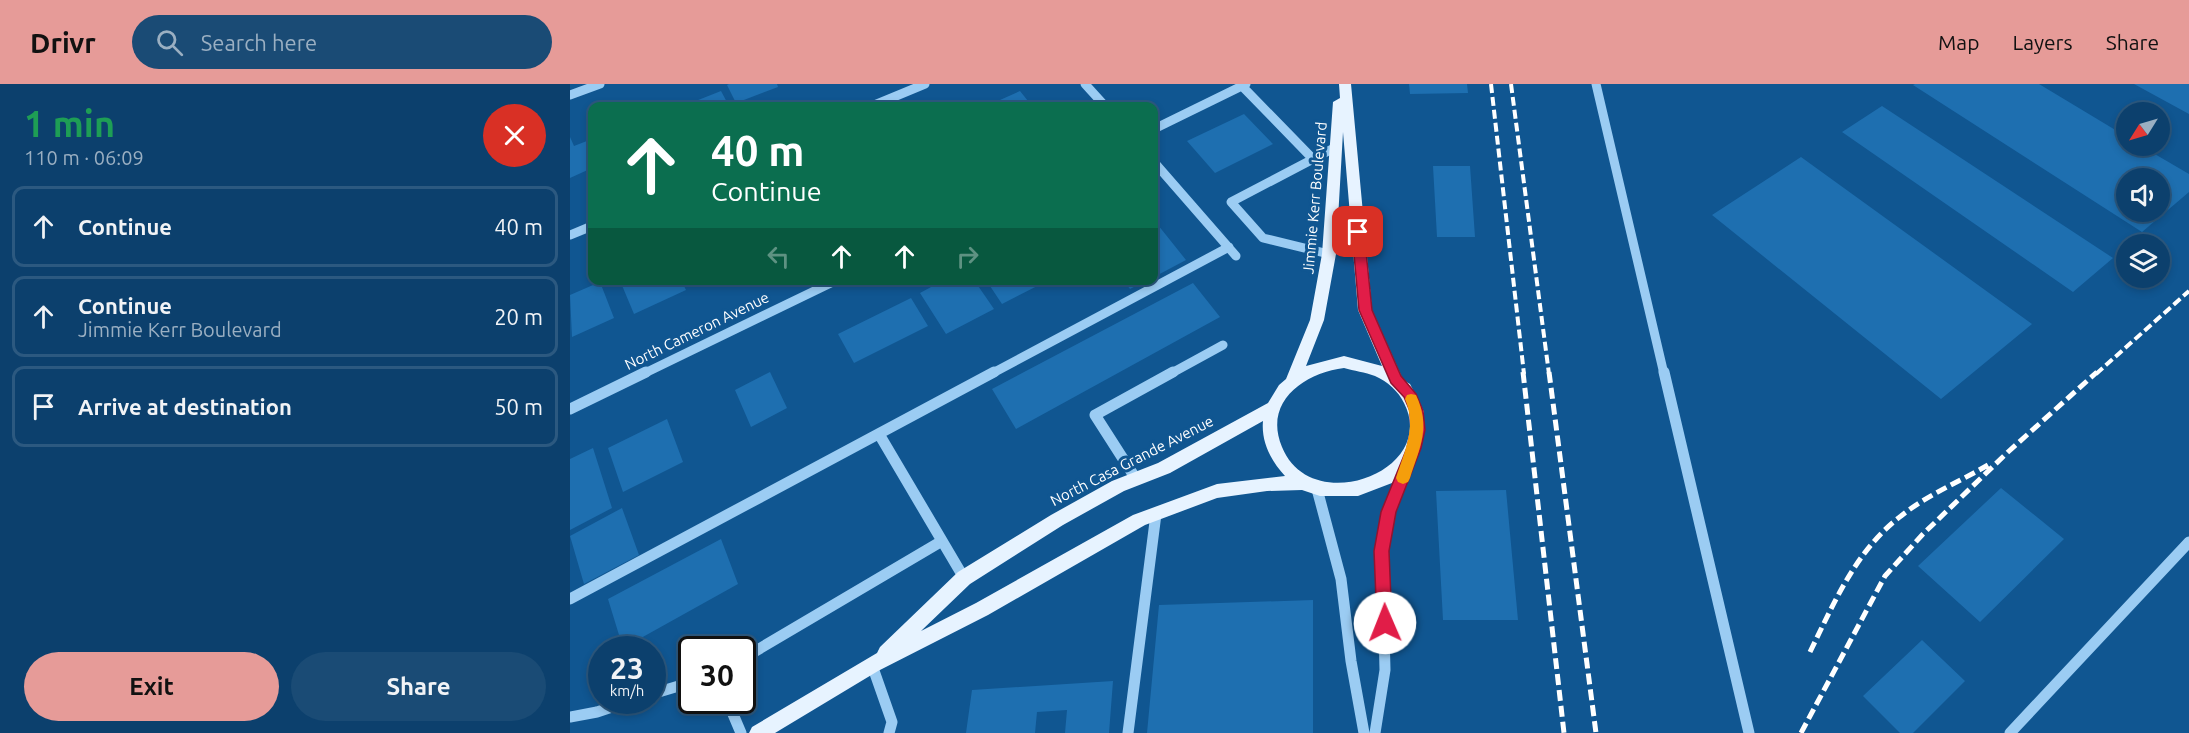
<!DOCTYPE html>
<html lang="en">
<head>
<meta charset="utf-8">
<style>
  body { margin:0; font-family:Ubuntu,sans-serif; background:#1a4b75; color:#f1f3f6; height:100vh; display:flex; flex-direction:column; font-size:22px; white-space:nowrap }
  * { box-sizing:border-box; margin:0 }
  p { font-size:20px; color:#9aafc2 }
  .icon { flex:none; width:33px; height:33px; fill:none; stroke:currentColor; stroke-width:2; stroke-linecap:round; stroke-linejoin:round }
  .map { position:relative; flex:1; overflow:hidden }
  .drawer { display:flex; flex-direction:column; background:#0c406d; width:570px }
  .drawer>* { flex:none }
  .banner { position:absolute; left:18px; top:18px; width:570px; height:183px; border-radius:12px; box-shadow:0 3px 9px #0003,0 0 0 2px #2c5980; background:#0b6e4f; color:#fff; overflow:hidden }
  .needle { width:39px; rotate:233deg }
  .tools { position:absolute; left:1546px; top:18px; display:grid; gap:12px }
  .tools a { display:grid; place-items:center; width:54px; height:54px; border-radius:50%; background:#0c406d; box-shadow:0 3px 9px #0003,0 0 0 2px #2c5980; font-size:30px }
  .speed { position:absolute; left:18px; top:552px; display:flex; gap:12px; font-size:30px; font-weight:700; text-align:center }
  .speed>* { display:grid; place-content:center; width:78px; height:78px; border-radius:50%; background:#0c406d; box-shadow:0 3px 9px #0003,0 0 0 2px #2c5980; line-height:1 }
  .speed small { font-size:15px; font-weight:400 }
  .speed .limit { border:3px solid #111; border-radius:9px; background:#fff; color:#111 }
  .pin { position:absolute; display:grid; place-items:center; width:51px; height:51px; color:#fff; margin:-26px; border-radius:12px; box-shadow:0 3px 9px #0006 }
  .me { position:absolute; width:66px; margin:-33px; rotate:359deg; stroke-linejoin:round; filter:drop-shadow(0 0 4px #0008) }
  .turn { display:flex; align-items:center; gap:21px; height:126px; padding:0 24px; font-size:27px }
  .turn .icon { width:78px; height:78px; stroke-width:2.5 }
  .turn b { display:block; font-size:42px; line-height:51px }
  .lanes { display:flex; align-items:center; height:57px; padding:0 24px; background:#0003; justify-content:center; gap:30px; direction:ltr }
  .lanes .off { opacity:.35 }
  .round { display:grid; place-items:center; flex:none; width:63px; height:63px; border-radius:32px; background:#1a4b75 }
  .headline { display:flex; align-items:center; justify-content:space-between; height:102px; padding:0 24px }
  h1 { font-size:36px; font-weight:600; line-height:45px; color:#1e9e55 }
  .cta { display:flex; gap:12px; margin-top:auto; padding:12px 24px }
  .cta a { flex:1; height:69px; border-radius:36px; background:#e69b98; color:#111; font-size:24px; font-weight:600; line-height:69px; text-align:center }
  .cta a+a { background:#1a4b75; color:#f1f3f6 }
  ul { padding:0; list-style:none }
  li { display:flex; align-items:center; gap:18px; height:81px; margin:0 12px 9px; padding:0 12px; border:3px solid #2c5980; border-radius:12px }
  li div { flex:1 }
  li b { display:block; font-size:22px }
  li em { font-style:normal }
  header { display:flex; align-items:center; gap:36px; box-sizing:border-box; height:84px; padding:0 30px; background:#e69b98; color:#111 }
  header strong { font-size:28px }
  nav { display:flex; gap:33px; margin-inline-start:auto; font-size:21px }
  .search { width:420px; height:54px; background:#1a4b75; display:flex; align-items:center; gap:15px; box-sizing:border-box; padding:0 21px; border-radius:33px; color:#9aafc2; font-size:22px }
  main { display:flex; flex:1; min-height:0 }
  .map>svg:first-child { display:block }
  .building { fill:#1e6fb0; fill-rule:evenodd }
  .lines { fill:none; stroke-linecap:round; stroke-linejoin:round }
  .minor-far1 { stroke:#9bccf3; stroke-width:9 }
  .minor { stroke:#9bccf3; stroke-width:11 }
  .major { fill:#e7f3ff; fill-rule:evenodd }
  .rail-far1 { stroke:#fff; stroke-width:4; stroke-dasharray:9 4; stroke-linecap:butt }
  .rail { stroke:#fff; stroke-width:5; stroke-dasharray:11 5; stroke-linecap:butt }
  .route { fill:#e11d48; stroke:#92132f; stroke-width:1.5 }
  .slow { fill:#f59e0b }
  .labels { text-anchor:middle; stroke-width:6; stroke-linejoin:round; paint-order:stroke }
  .street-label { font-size:15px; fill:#fff; stroke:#105691 }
</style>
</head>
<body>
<header>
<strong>Drivr</strong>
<div class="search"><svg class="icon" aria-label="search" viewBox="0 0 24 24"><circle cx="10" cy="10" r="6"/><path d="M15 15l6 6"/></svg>Search here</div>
<nav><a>Map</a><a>Layers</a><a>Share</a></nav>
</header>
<main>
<section class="drawer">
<div class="headline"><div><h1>1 min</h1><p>110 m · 06:09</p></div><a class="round" style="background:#d93025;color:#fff"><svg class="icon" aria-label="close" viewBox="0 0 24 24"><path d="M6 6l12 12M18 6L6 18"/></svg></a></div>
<ul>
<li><svg class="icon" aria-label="ahead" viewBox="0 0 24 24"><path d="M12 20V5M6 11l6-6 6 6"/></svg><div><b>Continue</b></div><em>40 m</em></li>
<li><svg class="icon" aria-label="ahead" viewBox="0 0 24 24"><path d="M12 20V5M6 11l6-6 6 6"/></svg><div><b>Continue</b><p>Jimmie Kerr Boulevard</p></div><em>20 m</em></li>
<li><svg class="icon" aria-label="arrive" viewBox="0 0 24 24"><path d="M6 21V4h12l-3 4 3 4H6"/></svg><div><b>Arrive at destination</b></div><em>50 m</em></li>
</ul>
<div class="cta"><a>Exit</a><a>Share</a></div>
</section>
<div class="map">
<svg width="1619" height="649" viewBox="0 0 1619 649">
  <rect width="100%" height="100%" fill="#105691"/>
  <path class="building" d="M159,0H207L208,3L166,19L157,1Z
    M839,0H897L898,9L840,10Z
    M1345,0H1469L1557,53V62H1571L1619,90V108L1572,148L1343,1ZM1557,94H1590V128H1557Z
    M1564,0H1619V30Z
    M151,7L159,22H113Z
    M450,7L462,22L470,18L473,22H423L421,20Z
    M1312,22L1543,174L1503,208L1272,48Z
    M674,30L703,60L645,89L617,57Z
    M0,53L4,62L22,55V84L0,94Z
    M1231,73L1462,240L1371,315L1142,131Z
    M863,82H900L905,153H867Z
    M584,136L616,176L584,193Z
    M56,196H111L116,206L64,230L51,199Z
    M374,196H404L424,225L376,250L350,209Z
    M416,196H479L432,220Z
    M553,196H577L560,205Z
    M30,198L44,234L2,253L0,211Z
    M623,199L650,233L446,345L422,305Z
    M341,214L358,242L284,279L268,250Z
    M200,288L217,324L181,343L165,306Z
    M97,335L113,378L53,408L38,364Z
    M23,364L42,424L0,446V375Z
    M1431,404L1494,455L1410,538L1348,482Z
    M936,406L948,536H873L866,407Z
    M52,424L69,471L14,500L0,452Z
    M151,455L168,500L53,564L38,515Z
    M743,516V649H577L589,521Z
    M1352,556L1395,597L1343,649H1330L1293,612Z
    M543,597L539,649H495L497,626L467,628L465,649H396L402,606Z"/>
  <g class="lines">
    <path class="minor-far1" d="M515,0L535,22
      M1026,0L1094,290
      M672,2L743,75
      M0,11L30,0
      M302,22L355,0
      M584,45L676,0
      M584,78L666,172
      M0,151L22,142
      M759,170L693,154L661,118L766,63
      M73,290L267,196
      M421,290L659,163
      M600,290L653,261"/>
    <path class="minor" d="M1094,288L1179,649
      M0,325L76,288
      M309,350L394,494
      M566,395L525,331L603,288
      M747,405L771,495L781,577L794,649
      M0,515L424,288
      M172,575L372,457
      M302,581L322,638L319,649
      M82,610L122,598
      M157,616L171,649
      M0,633L27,628L63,616
      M558,649L586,430
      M805,649L815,586L812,467L819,428L841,373
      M1440,649L1619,458"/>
    <path class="major" d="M769,0H781L802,226L833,296L840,300L854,328V352L842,380L822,399L788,412H750L732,406L697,407L647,414L575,441L418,531L308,587L205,649H179L182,643L307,569L310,563L388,488L481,431L542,397L588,379L698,319L709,301L716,295L740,236L752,170L763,18L770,14ZM773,48L788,226L812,282L774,272L736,282L754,236L766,170ZM774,284C784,287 795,288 805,292C817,297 829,308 834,319C869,387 741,435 712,363C693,318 734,289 774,284ZM693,337C691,358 701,377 715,392L647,400L563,431L406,519L351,547L400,500L493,441L554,407L600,389Z"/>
    <path class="rail-far1" d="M921,0L954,290
      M941,0L979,290
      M1526,290L1619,207"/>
    <path class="rail" d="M953,288L994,649
      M979,288L1026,649
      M1240,568C1264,519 1286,466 1331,432C1357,411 1389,398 1418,381
      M1231,649L1315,492L1353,450L1438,368L1527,288"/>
  </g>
  <path class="route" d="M788,144L794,148L802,226L831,292L846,310L853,327L855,346L851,364L826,428L819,467L822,539L820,544L815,547L809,544L807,539L804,467L811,428L837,364L841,346L840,327L834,313L821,299L789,226L782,148Z"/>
  <path class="slow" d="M841,310L846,311C861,343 850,363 840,394L838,398L833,400L828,398L826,394C835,366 847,343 835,315L837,311Z"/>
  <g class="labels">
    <g class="street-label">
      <text transform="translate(745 114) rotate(-85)" y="5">Jimmie Kerr Boulevard</text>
      <text transform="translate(127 247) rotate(-26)" y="5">North Cameron Avenue</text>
      <text transform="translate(562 377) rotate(-27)" y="5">North Casa Grande Avenue</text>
    </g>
  </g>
</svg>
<div class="tools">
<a><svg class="needle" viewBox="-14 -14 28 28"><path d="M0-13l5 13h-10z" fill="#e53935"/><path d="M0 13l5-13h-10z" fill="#9aafc2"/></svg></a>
<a><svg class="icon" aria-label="sound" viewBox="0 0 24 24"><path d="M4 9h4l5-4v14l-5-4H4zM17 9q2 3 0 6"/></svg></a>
<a><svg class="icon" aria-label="layers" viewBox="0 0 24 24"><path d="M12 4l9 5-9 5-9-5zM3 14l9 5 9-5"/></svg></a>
</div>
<div class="speed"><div>23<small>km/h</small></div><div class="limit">30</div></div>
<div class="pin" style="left:788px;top:148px;background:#d93025"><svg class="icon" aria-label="arrive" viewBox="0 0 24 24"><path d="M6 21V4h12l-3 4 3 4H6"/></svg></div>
<svg class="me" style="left:815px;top:539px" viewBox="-20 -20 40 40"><circle r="19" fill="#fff"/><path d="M0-13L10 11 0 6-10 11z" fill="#e11d48"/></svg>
<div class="banner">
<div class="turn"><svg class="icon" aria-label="ahead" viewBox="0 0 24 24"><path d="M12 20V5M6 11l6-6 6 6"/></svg><div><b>40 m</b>Continue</div></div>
<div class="lanes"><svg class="icon off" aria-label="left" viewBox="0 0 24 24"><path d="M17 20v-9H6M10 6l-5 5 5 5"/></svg><svg class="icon" aria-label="ahead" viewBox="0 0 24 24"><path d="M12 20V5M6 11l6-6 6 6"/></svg><svg class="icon" aria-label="ahead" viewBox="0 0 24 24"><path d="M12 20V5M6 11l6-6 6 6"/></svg><svg class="icon off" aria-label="right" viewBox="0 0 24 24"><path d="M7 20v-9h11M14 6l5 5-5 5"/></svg></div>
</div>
</div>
</main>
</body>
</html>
